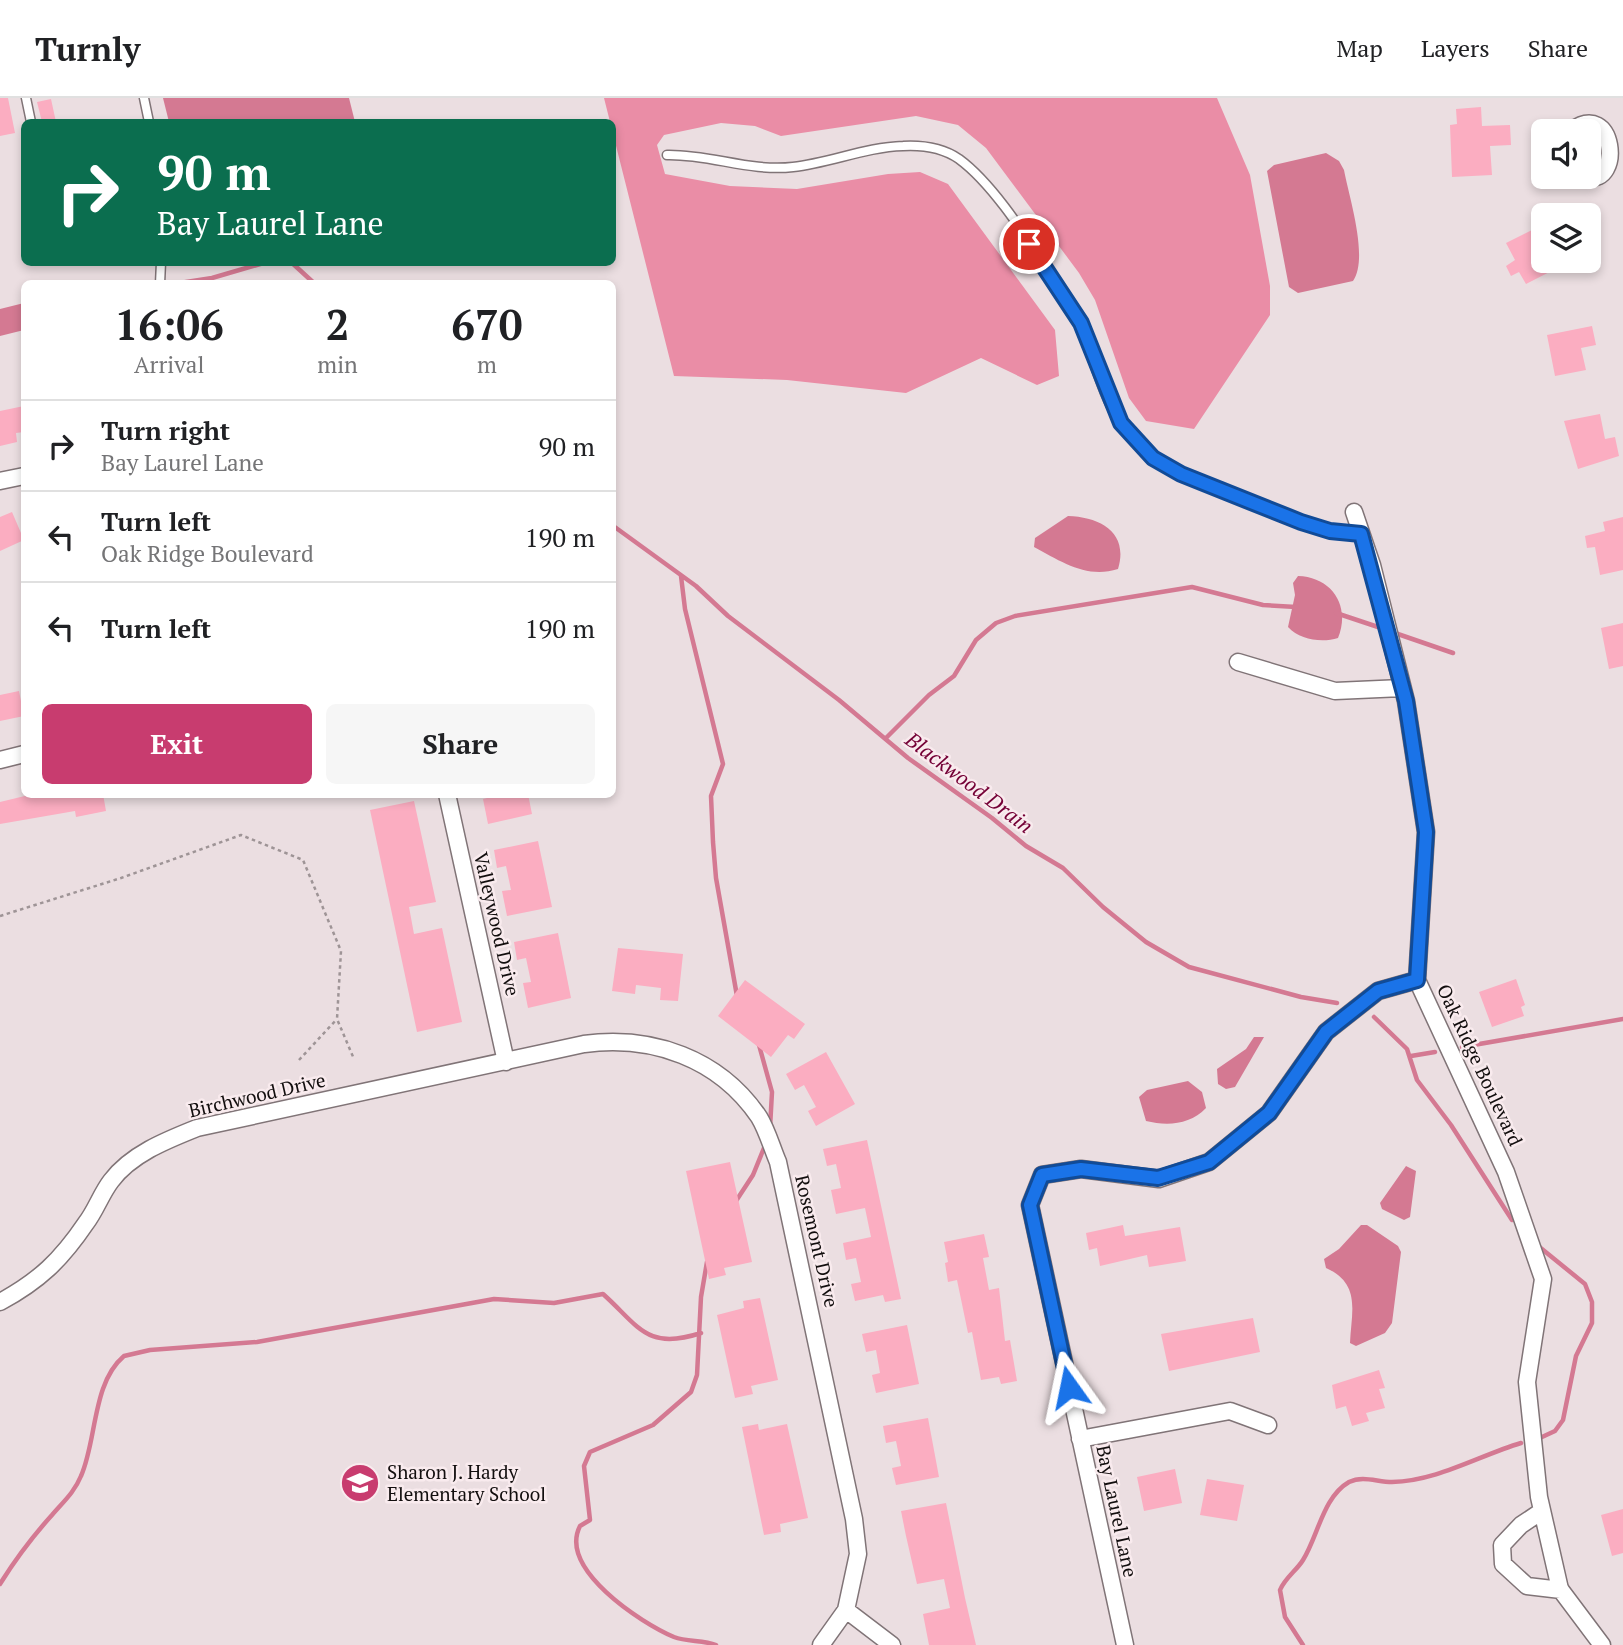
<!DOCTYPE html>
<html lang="en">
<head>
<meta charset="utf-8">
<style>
  body { margin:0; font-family:"PT Serif",serif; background:#f6f6f6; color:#202124; height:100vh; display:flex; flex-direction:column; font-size:26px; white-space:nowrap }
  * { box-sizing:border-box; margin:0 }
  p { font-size:23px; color:#757577 }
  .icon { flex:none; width:38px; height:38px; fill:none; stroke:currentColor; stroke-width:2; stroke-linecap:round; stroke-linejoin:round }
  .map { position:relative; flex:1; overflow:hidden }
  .side { position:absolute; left:21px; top:182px; width:595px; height:518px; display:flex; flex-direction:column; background:#fff; border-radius:10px; box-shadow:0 4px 10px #0003 }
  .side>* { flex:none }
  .banner { position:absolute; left:21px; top:21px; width:595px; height:147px; border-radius:10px; box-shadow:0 4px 10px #0003; background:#0b6e4f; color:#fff; overflow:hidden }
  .tools { position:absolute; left:1531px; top:21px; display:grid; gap:14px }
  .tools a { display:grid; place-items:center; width:70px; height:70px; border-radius:10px; background:#fff; box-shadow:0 4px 10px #0003; font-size:35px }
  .pin { position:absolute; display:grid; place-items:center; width:60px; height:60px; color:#fff; margin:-30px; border:4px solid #fff; border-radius:50%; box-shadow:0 2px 7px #0007 }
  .me { position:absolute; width:77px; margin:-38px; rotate:348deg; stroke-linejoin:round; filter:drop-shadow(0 0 5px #0008) }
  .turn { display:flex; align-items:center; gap:24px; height:147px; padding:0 21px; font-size:32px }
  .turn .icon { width:91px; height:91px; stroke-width:2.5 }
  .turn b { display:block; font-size:49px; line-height:60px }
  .eta { display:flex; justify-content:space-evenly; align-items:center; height:119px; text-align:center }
  .eta b { font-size:42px; font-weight:700; line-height:49px }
  .action { display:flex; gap:14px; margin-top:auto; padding:14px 21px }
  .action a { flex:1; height:80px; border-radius:10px; background:#c83c6f; color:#fff; font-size:28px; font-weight:700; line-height:80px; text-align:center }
  .action a+a { background:#f6f6f6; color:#202124 }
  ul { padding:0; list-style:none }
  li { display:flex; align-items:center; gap:21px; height:91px; padding:0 21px; border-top:2px solid #e0e0e0 }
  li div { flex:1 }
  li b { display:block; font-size:26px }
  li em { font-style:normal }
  header { display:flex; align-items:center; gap:42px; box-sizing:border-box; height:98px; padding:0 35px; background:#fff; border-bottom:2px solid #e0e0e0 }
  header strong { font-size:33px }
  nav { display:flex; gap:38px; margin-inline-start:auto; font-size:24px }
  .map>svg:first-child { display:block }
  .forest { fill:#ea8da6 }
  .water { fill:#d47992 }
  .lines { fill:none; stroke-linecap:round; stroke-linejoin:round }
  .stream { stroke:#d47992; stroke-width:4.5 }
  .building { fill:#fbadc1 }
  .lane-casing { stroke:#807477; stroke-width:11 }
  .street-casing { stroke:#807477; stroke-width:19 }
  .path { stroke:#9e9496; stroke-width:2.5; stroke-dasharray:3.5 3.5; stroke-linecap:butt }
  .lane { stroke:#fff; stroke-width:8 }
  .street { stroke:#fff; stroke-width:16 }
  .route-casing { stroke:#114b97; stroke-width:18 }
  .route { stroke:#1a73e8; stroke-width:12 }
  .labels { text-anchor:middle; stroke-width:5; stroke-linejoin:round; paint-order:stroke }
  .street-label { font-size:19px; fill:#120e0e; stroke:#f9ebee }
  .poi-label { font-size:19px; fill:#120e0e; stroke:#f9ebee; text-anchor:start }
  .water-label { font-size:21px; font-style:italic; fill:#740036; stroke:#f9ebee }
</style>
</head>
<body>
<header>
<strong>Turnly</strong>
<nav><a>Map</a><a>Layers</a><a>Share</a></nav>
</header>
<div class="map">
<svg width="1623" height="1547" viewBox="0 0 1623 1547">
  <rect width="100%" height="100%" fill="#ebdee1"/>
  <path class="forest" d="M604,0H1217L1250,77L1270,188V217L1194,331L1146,323L1129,300L1095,202L1079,175L986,50L958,27L916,18L781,38L755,28L721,25L664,37L657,47L665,76L730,88L797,91L888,76L920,74L948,86L1055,232L1059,278L1037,287L981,260L906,295L787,282L674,278Z"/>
  <path class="water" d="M163,0H349L355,24H169Z
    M1326,55L1339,63L1344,72C1349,99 1369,160 1353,183L1298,195L1289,189L1267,73L1274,67Z
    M24,205V232L0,238V211Z
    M1068,418C1101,419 1129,435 1118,471C1087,481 1062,464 1034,449L1035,440Z
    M1298,478C1332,479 1351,508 1338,540C1322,545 1300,542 1288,529L1295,497L1293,485Z
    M1254,939H1264L1235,989L1226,991L1218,986L1217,971L1246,951Z
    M1188,983L1202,994L1206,1010C1190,1027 1167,1028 1146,1023L1139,999L1147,992Z
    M1406,1068L1416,1073L1410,1119L1404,1122L1382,1111L1380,1105Z
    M1361,1127H1367L1398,1148L1401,1154L1392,1225L1385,1235L1356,1248L1350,1245C1351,1215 1362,1186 1326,1170L1324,1161L1339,1151Z"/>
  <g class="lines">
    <path class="stream" d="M291,164L315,186
      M173,186L212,180L267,164
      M612,427L696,488L728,518L839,602L908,660L992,720L1026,748L1063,770L1103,809L1146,844L1189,869L1301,899L1337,905
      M681,478L685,511L723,666L711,698L713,744L716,780L737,898
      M1336,515L1384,531
      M1392,534L1453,555
      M886,640L929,597L954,578L976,542L996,525L1015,518L1192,489L1263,507L1296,509
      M1374,919L1407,951L1417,982L1451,1027L1512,1122
      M759,947L772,994L770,1030
      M1462,949L1623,921
      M1411,958L1435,954
      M736,1103L753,1077L766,1045
      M1537,1147L1585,1186L1592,1204V1225L1576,1258L1563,1322L1555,1333L1542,1339
      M707,1164L701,1199L697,1277L691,1294L653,1327L590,1354L584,1368L590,1422L580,1428C558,1471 641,1525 674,1539C687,1544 703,1542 716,1547
      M0,1486C15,1462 33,1438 52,1417C63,1404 74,1395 81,1378C97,1342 92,1285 124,1258L150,1252L257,1244L494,1201L554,1205L603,1196C639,1228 646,1253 701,1235
      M1303,1547L1285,1519L1280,1492C1285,1480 1297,1472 1303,1462C1318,1438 1323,1399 1349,1384C1363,1377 1377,1384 1392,1384C1437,1383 1478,1358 1521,1345"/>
  </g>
  <path class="building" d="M0,0H8L15,35L0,38Z
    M51,1L56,24H42L37,4Z
    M1481,9L1482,28L1510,27L1511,47L1490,48L1492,77L1452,79L1450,27L1457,26L1456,11Z
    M1544,126V163H1571L1526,186L1519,174L1511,178L1506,168L1515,162L1506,145Z
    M1592,228L1596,247L1581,250L1586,272L1555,278L1547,237Z
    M24,308V334L16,335L17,344L0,348V313Z
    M1600,316L1605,341L1615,339L1619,358L1578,371L1564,323Z
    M12,414L24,442L0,453V419Z
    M1623,419V472L1600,477L1595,449L1587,450L1585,438L1605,433L1603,424Z
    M1623,525V568L1609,571L1601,530Z
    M19,593L24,618L0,623V597Z
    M33,696H103L106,713L76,719L75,713L0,726V704Z
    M490,696H528L532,716L488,726L483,701L491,699Z
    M414,703L436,804L409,809L414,836L442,830L462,924L417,934L370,712Z
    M538,743L552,809L507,818L502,793L511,792L506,768L497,770L494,752Z
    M558,835L571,900L528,910L523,885L531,884L526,860L517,862L514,844Z
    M618,850L683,856L678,903L660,902L661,890L636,887L635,896L612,893Z
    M1516,881L1525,907L1521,909L1524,918L1492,929L1479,894Z
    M745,882L805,926L794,941L788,937L771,959L718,918Z
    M826,954L855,1006L816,1028L808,1013L816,1009L804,987L795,992L786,976Z
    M867,1042L901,1201L885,1204L883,1197L855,1203L851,1186L861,1184L856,1160L846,1162L843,1145L871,1139L865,1110L836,1116L831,1092L841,1090L836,1066L827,1068L823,1051Z
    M730,1064L752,1164L724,1170L726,1177L709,1181L686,1073Z
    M1123,1127L1125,1138L1180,1129L1186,1163L1149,1169L1147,1157L1100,1168L1097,1150L1089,1152L1086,1135Z
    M984,1136L989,1159L983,1160L989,1192L999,1190L1005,1243L1010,1242L1017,1283L1001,1286L999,1279L981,1282L972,1234L968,1235L957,1182L948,1184L945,1165L948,1164L944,1144Z
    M760,1200L778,1282L751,1288L753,1296L735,1300L717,1217L744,1210L743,1203Z
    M1253,1220L1260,1254L1169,1273L1161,1236Z
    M907,1227L919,1286L876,1295L872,1277L880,1275L876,1252L866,1254L862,1236Z
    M1379,1272L1385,1290L1379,1291L1385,1310L1366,1315L1369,1323L1352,1328L1346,1308L1336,1311L1332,1287Z
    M928,1320L939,1379L896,1387L892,1370L901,1368L896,1343L886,1345L883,1328Z
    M758,1326L759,1332L787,1326L808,1420L780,1426L781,1434L764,1437L742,1329Z
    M1175,1371L1182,1405L1144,1413L1137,1379Z
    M1207,1381L1244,1387L1237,1423L1200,1417Z
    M946,1405L965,1500L976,1547H929L923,1516L950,1510L944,1481L917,1486L906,1438L901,1413Z
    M1623,1411V1455L1612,1458L1601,1417Z"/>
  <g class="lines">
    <g class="lane-casing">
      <path id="lane" d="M26,0L31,24
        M144,0L149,24
        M667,57C710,56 750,74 793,69C830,65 866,49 903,48C922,47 943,50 959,61C1000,91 1040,162 1070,204C1091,243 1097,291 1122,327C1134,344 1151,360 1169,371C1189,382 1212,389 1234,397C1276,414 1316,431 1361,436
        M160,186L161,164"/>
    </g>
    <g class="street-casing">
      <path id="street" d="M1571,33C1615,0 1623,88 1587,79
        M0,383L24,378
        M1354,414L1372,467L1406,603L1426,734L1417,882L1506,1074L1543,1181L1527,1284L1539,1399L1560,1491L1602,1547
        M1238,564L1335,593L1402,590
        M0,662L24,656
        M447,696L506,964
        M0,1204C39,1183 61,1162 86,1125C96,1112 101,1096 111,1083C131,1056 167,1042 197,1030L584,946C652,937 719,960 759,1019C767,1032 772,1050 778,1064L854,1421L858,1456L846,1512L821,1547
        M1080,1341L1230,1313L1268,1327
        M1542,1413L1521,1427L1502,1447L1503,1466L1527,1488L1561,1492
        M846,1512L892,1547
        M1125,1547L1030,1107L1042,1077L1081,1071L1159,1081L1209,1064L1269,1015L1326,934L1378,893L1417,882"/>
    </g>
    <path class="path" d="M0,818L121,780L241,737L303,762L341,853L337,921L354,961
      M299,962L337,921"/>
    <use href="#lane" class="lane"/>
    <use href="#street" class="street"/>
  </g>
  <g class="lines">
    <g class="route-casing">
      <path id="route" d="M1029,146L1081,225L1121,325L1153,360L1181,376L1301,424L1330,433L1361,436L1406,603L1426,734L1417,882L1378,893L1326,934L1269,1015L1209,1064L1158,1080L1081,1071L1042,1077L1030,1107L1069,1289"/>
    </g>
    <use href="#route" class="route"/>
  </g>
  <defs>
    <g id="school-disc" transform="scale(2.0125)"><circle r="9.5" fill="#c83c6f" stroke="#f9ebee"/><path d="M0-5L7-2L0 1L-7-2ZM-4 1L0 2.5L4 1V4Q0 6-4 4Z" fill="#fff"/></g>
  </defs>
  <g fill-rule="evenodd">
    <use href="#school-disc" x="360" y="1385"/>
  </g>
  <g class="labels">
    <g class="street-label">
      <text transform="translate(497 826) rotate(77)" y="7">Valleywood Drive</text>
      <text transform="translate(1480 967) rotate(65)" y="7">Oak Ridge Boulevard</text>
      <text transform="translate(257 997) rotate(-13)" y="7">Birchwood Drive</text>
      <text transform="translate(817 1143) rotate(77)" y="7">Rosemont Drive</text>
      <text transform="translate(1117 1413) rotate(78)" y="7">Bay Laurel Lane</text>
    </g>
    <g class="poi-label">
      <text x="387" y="1381">Sharon J. Hardy<tspan x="387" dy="22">Elementary School</tspan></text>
    </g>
    <g class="water-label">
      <text transform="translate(969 685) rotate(37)" y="7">Blackwood Drain</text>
    </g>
  </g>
</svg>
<div class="tools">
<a><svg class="icon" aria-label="sound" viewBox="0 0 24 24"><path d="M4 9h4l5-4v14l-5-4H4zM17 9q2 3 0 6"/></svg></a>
<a><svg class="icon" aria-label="layers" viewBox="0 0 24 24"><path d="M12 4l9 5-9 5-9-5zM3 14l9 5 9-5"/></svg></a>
</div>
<div class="pin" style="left:1029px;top:146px;background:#d93025"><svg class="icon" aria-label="arrive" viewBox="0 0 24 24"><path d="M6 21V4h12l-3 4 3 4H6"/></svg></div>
<svg class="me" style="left:1069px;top:1289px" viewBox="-20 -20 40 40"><path d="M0-17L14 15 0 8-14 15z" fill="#1a73e8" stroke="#fff" stroke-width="4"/></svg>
<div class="banner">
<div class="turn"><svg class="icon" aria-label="right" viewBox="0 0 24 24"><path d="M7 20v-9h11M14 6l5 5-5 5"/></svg><div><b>90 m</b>Bay Laurel Lane</div></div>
</div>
<section class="side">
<div class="eta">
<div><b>16:06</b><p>Arrival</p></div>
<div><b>2</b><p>min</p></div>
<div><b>670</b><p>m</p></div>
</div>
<ul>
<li><svg class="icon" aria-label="right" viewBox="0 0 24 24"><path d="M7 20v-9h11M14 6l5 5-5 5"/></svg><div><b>Turn right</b><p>Bay Laurel Lane</p></div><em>90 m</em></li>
<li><svg class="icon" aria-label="left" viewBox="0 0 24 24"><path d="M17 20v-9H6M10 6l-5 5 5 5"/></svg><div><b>Turn left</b><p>Oak Ridge Boulevard</p></div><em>190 m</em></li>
<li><svg class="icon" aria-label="left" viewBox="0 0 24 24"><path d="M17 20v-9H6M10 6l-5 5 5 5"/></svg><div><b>Turn left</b></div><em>190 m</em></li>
</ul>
<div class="action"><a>Exit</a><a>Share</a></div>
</section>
</div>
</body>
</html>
